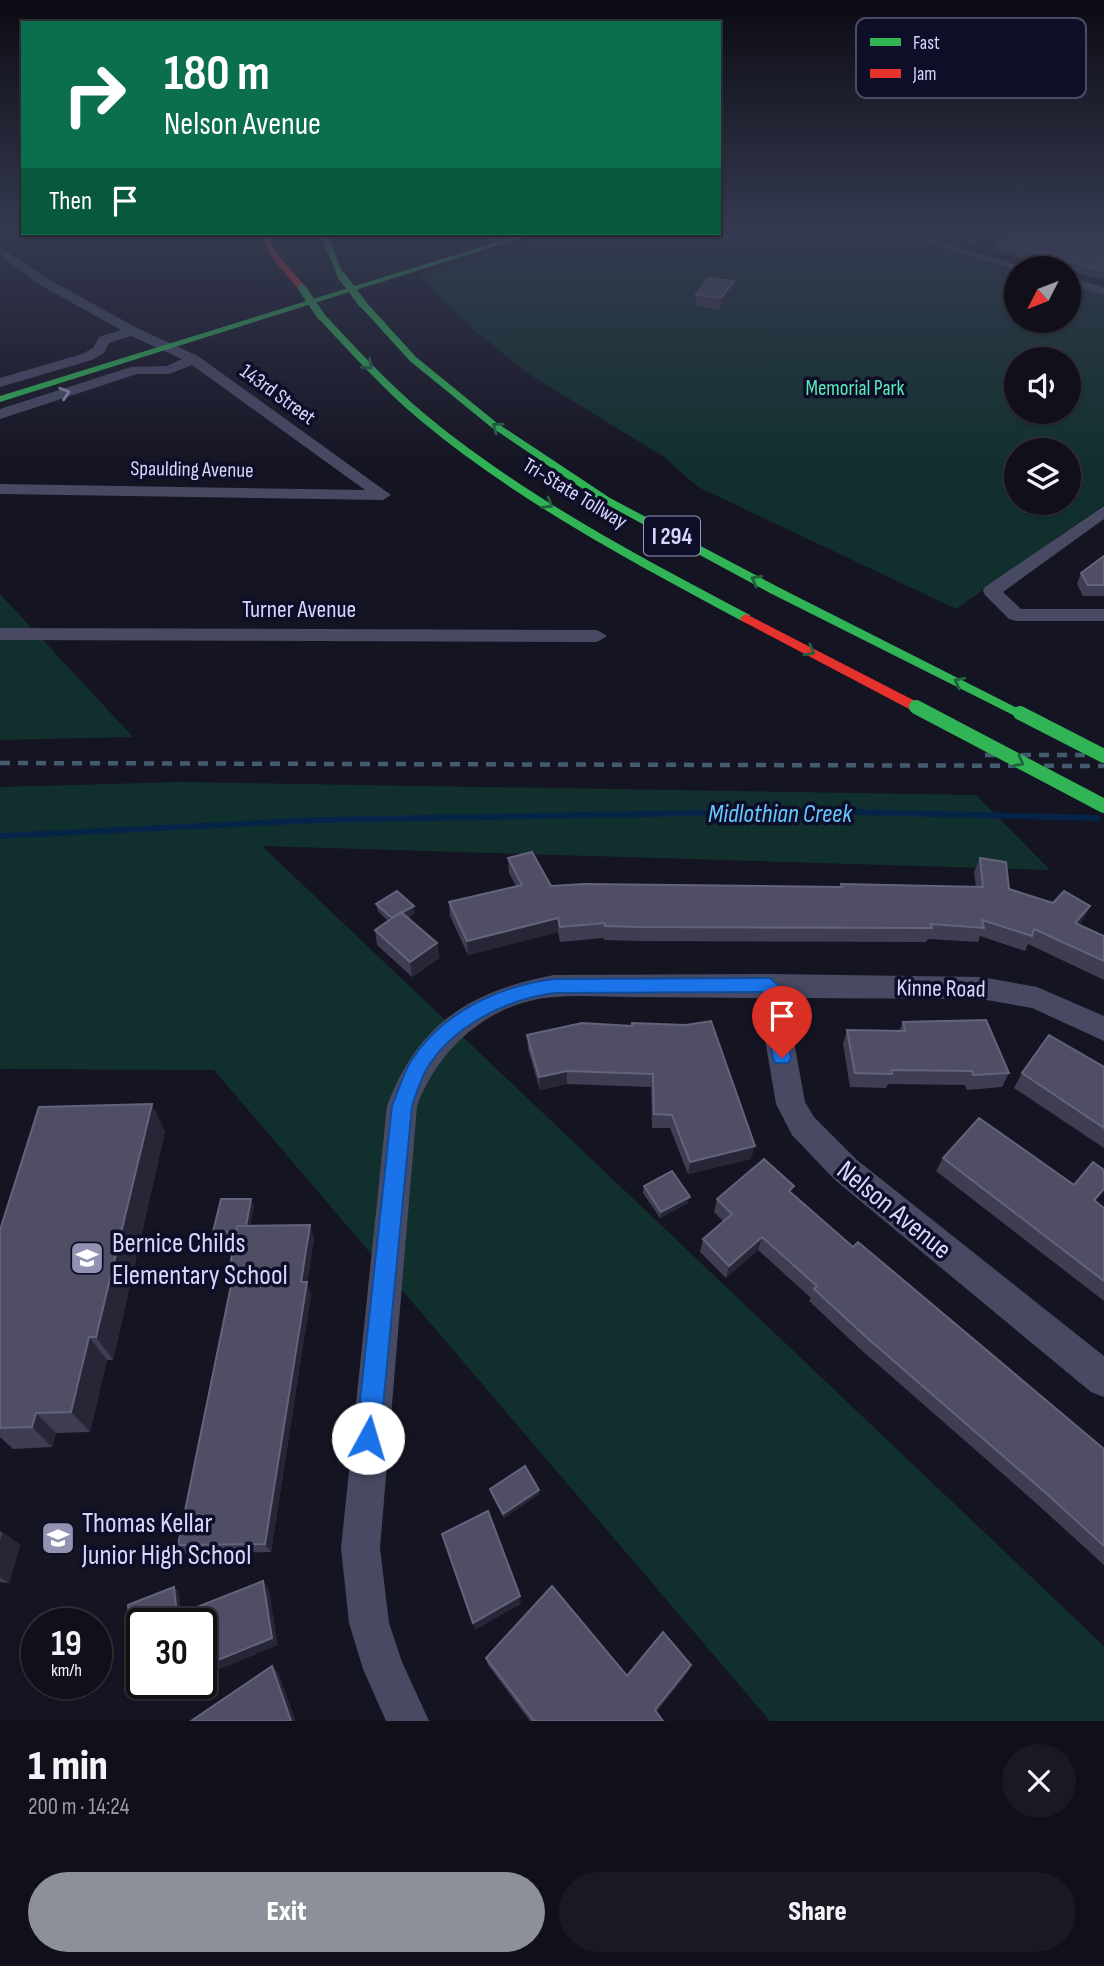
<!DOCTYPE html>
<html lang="en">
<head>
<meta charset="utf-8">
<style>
  body { margin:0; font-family:"Sofia Sans Condensed",sans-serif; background:#191823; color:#f1f3f6; height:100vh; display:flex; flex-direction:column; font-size:26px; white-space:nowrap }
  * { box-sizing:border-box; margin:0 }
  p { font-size:23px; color:#9c9ca2 }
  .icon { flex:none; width:38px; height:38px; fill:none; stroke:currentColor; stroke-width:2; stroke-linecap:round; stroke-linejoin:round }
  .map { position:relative; height:1721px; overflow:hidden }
  .side { display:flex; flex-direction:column; background:#100f1a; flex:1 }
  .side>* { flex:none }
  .guide { position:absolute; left:21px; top:21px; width:700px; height:214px; border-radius:0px; box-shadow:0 2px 5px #0004,0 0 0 2px #302f39; background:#0b6e4f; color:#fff; overflow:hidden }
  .needle { width:46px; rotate:228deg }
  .tools { position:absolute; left:1004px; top:256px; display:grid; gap:14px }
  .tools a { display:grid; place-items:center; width:77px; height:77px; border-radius:50%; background:#100f1a; box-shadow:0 2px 5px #0004,0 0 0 2px #302f39; font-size:35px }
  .speed { position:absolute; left:21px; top:1608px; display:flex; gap:14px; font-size:35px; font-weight:700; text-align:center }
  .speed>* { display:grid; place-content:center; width:91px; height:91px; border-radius:50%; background:#100f1a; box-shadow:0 2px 5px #0004,0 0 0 2px #302f39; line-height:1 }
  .speed small { font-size:18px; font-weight:400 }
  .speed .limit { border:4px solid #111; border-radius:10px; background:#fff; color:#111 }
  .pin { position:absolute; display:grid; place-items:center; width:60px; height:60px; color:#fff; margin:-72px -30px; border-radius:50% 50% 50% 0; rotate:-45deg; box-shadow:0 0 7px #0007 }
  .pin .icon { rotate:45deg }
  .me { position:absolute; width:77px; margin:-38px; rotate:6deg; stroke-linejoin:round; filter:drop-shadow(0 0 5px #0008) }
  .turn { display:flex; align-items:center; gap:24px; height:147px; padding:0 28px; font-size:32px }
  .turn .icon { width:91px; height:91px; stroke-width:2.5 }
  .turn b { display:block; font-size:49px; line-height:60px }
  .then { display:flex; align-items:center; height:66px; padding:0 28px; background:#0003; gap:14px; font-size:26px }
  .round { display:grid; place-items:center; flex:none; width:74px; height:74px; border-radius:37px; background:#191823 }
  .overview { display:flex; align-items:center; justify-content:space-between; height:119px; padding:0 28px }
  h1 { font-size:42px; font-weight:800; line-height:52px }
  .action { display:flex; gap:14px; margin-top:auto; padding:14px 28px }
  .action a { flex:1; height:80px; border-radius:42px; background:#8c9099; color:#fff; font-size:28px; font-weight:800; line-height:80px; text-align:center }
  .action a+a { background:#191823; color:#f1f3f6 }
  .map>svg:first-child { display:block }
  .green { fill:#11302d; fill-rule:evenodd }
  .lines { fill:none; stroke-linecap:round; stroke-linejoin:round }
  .stream { stroke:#062447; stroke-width:6 }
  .street { fill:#484a64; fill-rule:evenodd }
  .fast { fill:#30b455; fill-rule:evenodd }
  .jam { fill:#e5322d; fill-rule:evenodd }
  .rail { stroke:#415b6c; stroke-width:4.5; stroke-dasharray:10 8; stroke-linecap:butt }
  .fast-bridge-far1 { stroke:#30b455; stroke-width:8 }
  .fast-bridge { stroke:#30b455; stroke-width:14 }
  .wall { fill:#3e3d52 }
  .shaded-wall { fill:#272637 }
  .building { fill:#4f4e65; stroke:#64637d; stroke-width:2 }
  .oneway { stroke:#20613f }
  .oneway2 { stroke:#8f90b2 }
  .route { fill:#1a73e8; stroke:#114b97; stroke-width:2 }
  .labels { text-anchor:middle; stroke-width:7; stroke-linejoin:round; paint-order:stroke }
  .far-park-label { font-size:21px; fill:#56ebb7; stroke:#0f0e29 }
  .far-street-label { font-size:21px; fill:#d6d6ff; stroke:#0f0e29 }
  .shield { fill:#0f0e29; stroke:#9a9abf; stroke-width:2 }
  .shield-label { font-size:23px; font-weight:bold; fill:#d6d6ff }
  .street-label { font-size:24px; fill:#d6d6ff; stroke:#0f0e29 }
  .water-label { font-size:26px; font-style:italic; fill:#64c7ff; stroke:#0f0e29 }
  .near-street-label { font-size:28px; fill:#d6d6ff; stroke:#0f0e29 }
  .near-poi-label { font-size:28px; fill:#d6d6ff; stroke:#0f0e29; text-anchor:start }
  .key { fill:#0f0e29; stroke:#4b4a69; stroke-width:2 }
  .key-label { font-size:19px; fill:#d6d6ff }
</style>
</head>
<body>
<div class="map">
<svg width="1104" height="1721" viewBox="0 0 1104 1721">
  <rect width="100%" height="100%" fill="#151423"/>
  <path class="green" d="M719,227H867L1017,270V320H1069V285L1104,295V505L956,609L698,487L664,457L529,374L469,326L419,275L552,233H719ZM1017,359H1069V411H1017ZM1017,450H1069V502H1017Z
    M0,594L133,737L0,740Z
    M181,782L976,795L1050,870L262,846L1104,1646V1721H770L214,1070L0,1069V787Z"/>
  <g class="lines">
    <path class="stream" d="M0,836L319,820L809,811L1097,818"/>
    <path class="street" d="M872,227H890L1028,268L1017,270Z
      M474,233H489L509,242L499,244Z
      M0,247L50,280L137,328L198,356L391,495L383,500L0,494V484L365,490L192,365L169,374H137L0,419V409L131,367L167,366L182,359L131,336L109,343L104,353L92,360L0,387V378L82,354L93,348L99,337L121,330L42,286L0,255Z
      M1069,277L1104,287V295L1069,285Z
      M1104,506V519L1003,592L1021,609H1104V621H1016L1009,619L985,595L983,591L985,587Z
      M0,628L597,630L607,636L597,642L0,640Z
      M770,974L981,977L1037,987L1104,1016V1041L1032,1008L981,999L786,998L805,1102L814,1117L857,1160L1104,1356V1397L1091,1392L835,1180L792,1135L776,1104L758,998C716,998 673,997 630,997C606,997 580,995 555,997C491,1001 438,1048 417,1106L380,1548L389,1623L402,1662L429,1721H386L363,1669L349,1623L341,1548L387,1106C418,1024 469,991 554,975Z"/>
    <path class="fast" d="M320,233H327L344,277L337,275Z
      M526,233H537L0,402V396Z
      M359,301H365L416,357L497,423L610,498L778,587L1027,713L1020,717L1015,716L770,593L602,502L491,427L410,361L359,305Z
      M318,314H324C357,349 389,384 426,415C524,496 638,556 750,615V621H742C630,561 517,501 420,420C383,389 351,353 318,318Z"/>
    <path class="jam" d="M261,233H267L277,254L305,286V290H299L270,255Z
      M746,614L921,704L923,707L916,711L911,710L742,621L740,618Z"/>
    <path class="rail" d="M985,755H1104
      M0,763L1104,766"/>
    <path class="fast-bridge-far1" d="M341,275L362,303
      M302,288L321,316"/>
    <path class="fast-bridge" d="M916,707L1104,806
      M1020,713L1104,756"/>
  </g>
  <path class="wall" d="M910,227H1012L974,244Z
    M1104,227V280L1069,271V268H1059L992,249L995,241Z
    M734,281L732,293L720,310L695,306L696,295Z
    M1104,556V596H1083L1077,584L1081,573Z
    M508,858L551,886L841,887V884L976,887L974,872L980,858L1009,889L1083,920L1079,925L1104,936V980L1028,944L1025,951L980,936L978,942L928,939L926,942L638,941L604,940V938L560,942L558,932L468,955L450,916L449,902L516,886L509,873Z
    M376,904L415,913L408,918L437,943L439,958L412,977L377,945L375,930L388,921L378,911Z
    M903,1022L1009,1073L1002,1087L967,1090L965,1085L888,1084L886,1088L850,1087L843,1044L847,1030L899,1031Z
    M632,1026L751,1159L688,1174L670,1128H652L651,1087L567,1084L540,1090L528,1049L527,1035Z
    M1104,1067V1148L1014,1088L1022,1073Z
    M165,1131L113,1360H107L90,1432L56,1433L52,1447L13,1449L0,1437V1230Z
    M943,1158L1074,1185L1104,1170V1190L1095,1201L1104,1208V1301L936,1171Z
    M644,1186L688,1203L660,1218L643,1193Z
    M792,1193L853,1247L1104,1449V1565L1037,1504L859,1348L809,1301L811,1298L758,1250L726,1278L700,1252L703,1239L724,1222L714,1212L717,1199Z
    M254,1206L250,1226L314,1238L307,1284L311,1294L271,1552L186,1554L178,1545L233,1273L230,1266L235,1239H216L213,1232Z
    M490,1489L539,1494L504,1518L491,1494Z
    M0,1531L20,1545L9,1583L0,1582Z
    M486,1658L627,1676L688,1672L656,1712L663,1721H530L488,1665Z"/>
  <path class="shaded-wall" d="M994,227H1012L974,244L976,235Z
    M734,281L732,293L720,310L721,298Z
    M414,906L415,913L394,927L393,919Z
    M1090,906L1083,920L1067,937L1075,923Z
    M558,918V932L468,955L467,941Z
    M437,943L439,958L412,977L410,962Z
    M567,1071V1084L540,1090L539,1077Z
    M152,1104L165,1131L113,1360L96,1337Z
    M755,1146L751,1159L688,1174L690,1162Z
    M690,1197L688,1203L660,1218L661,1212Z
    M251,1199L254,1206L247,1239L245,1232Z
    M310,1225L314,1238L307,1284L311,1294L271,1552L265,1544Z
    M762,1237L758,1250L726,1278L729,1266Z
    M89,1337L107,1360L90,1432L71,1412Z
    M36,1413L56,1433L52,1447L32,1427Z
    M539,1490V1494L504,1518L503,1514Z
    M3,1532L20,1545L9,1583L0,1577V1541Z
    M263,1581L269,1589L278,1645L201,1677V1667Z
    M174,1587L179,1591L181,1622L177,1624H163Z
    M520,1596L521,1604L475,1630L473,1623Z
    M142,1633V1638L135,1640L130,1637Z
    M691,1665L688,1672L652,1716L655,1710Z
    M272,1666L278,1672L296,1721H291Z"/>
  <path class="building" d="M945,227H994L976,235Z
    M1024,227H1104V271L995,241Z
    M709,278L734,281L721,298L696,295Z
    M1104,556V585H1088L1081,573Z
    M532,852L551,886L585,884L842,887L841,884L983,887L980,858L1006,862L1009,889L1053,903L1064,891L1090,906L1075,923L1104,936V961L1034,929L1032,936L982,920L984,928L931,924L932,928L639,927L605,926V923L560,927L558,918L467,941L449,902L522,885L508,858Z
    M397,891L414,906L392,918L376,904Z
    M401,912L437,943L410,962L375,930Z
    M986,1020L1009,1073L973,1075L972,1071L891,1070L892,1074L855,1073L847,1030L905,1031L903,1022Z
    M711,1021L755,1146L690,1162L672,1115L654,1114L653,1074L567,1071L539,1077L527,1035L582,1023L632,1026V1023L686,1025Z
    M1049,1035L1104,1067V1128L1022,1073Z
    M152,1104L96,1337H89L71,1412L36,1413L32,1427L0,1428V1230L39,1107Z
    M979,1118L1074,1185L1093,1162L1104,1170V1189L1094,1200L1104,1208V1281L943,1158Z
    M764,1159L794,1186L789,1191L853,1247L858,1242L1104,1449V1546L1047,1494L865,1336L814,1289L817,1286L762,1237L729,1266L703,1239L732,1214L717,1199Z
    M672,1171L690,1197L661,1212L644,1186Z
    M221,1199H251L246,1226H237L236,1232H213Z
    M310,1225L301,1282H307L265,1544L178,1545L235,1266H230L237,1226Z
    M525,1466L539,1490L503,1514L490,1489Z
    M488,1511L520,1596L473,1623L442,1534Z
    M263,1581L272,1638L201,1667V1624H173L172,1617Z
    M552,1586L627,1676L663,1632L691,1665L655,1710L663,1721H534L486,1658Z
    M174,1587L177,1615L172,1617V1621L163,1624H142V1633L130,1637L128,1605Z
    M272,1666L291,1721H191Z"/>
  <defs><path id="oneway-chevron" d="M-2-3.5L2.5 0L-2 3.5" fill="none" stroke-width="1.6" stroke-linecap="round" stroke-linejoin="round" transform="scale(1.75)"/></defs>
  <g class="oneway">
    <use href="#oneway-chevron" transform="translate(368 365) rotate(43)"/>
    <use href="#oneway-chevron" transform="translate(497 427) rotate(-144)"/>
    <use href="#oneway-chevron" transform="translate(548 504) rotate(31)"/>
    <use href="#oneway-chevron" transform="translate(756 580) rotate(-152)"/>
    <use href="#oneway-chevron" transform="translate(810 651) rotate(28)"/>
    <use href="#oneway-chevron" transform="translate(959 682) rotate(-153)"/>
    <use href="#oneway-chevron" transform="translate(1019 762) rotate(28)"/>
  </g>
  <use class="oneway2" href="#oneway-chevron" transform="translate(65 393) rotate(-18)"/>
  <linearGradient id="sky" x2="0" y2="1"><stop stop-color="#0c0b13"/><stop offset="0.49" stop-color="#353a50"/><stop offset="1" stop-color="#353a50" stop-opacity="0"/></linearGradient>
  <rect width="1104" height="468" fill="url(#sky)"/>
  <path class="route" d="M770,978L778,985L791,1058L788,1063H775L773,1058L762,992L554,993C505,1000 452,1026 426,1070C420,1081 416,1095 412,1106L380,1438L377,1447L368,1450L360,1447L356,1438L392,1106C398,1092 403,1074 411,1061C442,1012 499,986 554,979Z"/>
  <defs>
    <g id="school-square" transform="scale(1.75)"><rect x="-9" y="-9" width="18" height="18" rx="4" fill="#9292b2" stroke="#0f0e29"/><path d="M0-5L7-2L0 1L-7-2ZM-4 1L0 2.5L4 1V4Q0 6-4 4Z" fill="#fff"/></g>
  </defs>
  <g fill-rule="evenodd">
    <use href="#school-square" x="87" y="1258"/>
    <use href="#school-square" x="58" y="1538"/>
  </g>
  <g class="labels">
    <g class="far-park-label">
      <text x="855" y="395">Memorial Park</text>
    </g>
    <g class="far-street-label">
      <text transform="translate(278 394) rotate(36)" y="7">143rd Street</text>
      <text transform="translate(192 469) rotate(1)" y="7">Spaulding Avenue</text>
      <text transform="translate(575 493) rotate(31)" y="7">Tri-State Tollway</text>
    </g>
    <rect class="shield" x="644" y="516.5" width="56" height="39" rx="5"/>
    <g class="shield-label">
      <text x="672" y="544">I 294</text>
    </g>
    <g class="street-label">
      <text x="299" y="617">Turner Avenue</text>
      <text transform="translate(941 988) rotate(1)" y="8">Kinne Road</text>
    </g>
    <g class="water-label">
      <text x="780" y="822">Midlothian Creek</text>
    </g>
    <g class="near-street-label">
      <text transform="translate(895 1209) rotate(39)" y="10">Nelson Avenue</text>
    </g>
    <g class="near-poi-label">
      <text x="112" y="1252">Bernice Childs<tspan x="112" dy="32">Elementary School</tspan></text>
      <text x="82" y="1532">Thomas Kellar<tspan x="82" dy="32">Junior High School</tspan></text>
    </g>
  </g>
  <rect x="856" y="18" width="230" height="80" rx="10" class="key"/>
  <rect x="870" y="38" width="31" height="8" fill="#30b455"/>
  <rect x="870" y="69" width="31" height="9" fill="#e5322d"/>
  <g class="key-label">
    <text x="913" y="49">Fast</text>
    <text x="913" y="80">Jam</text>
  </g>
</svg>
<div class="tools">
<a><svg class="needle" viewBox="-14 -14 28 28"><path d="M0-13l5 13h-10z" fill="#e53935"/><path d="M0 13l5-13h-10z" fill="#9c9ca2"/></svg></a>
<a><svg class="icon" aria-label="sound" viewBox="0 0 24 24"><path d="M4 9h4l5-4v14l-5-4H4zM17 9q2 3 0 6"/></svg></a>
<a><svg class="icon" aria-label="layers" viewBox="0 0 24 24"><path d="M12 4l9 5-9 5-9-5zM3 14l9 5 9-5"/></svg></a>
</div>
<div class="speed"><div>19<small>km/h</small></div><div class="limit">30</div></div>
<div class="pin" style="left:782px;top:1058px;background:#d93025"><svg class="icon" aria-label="arrive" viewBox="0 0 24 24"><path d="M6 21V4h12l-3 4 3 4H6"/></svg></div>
<svg class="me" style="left:368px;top:1438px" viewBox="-20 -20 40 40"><circle r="19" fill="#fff"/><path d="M0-13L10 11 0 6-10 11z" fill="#1a73e8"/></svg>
<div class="guide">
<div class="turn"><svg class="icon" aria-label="right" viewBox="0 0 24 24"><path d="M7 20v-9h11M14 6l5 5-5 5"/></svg><div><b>180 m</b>Nelson Avenue</div></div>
<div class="then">Then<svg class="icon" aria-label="arrive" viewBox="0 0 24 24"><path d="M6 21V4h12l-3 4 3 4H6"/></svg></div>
</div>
</div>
<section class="side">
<div class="overview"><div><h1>1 min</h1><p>200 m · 14:24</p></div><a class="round"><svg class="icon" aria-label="close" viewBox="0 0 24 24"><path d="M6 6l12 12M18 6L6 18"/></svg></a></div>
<div class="action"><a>Exit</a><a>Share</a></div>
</section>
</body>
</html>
